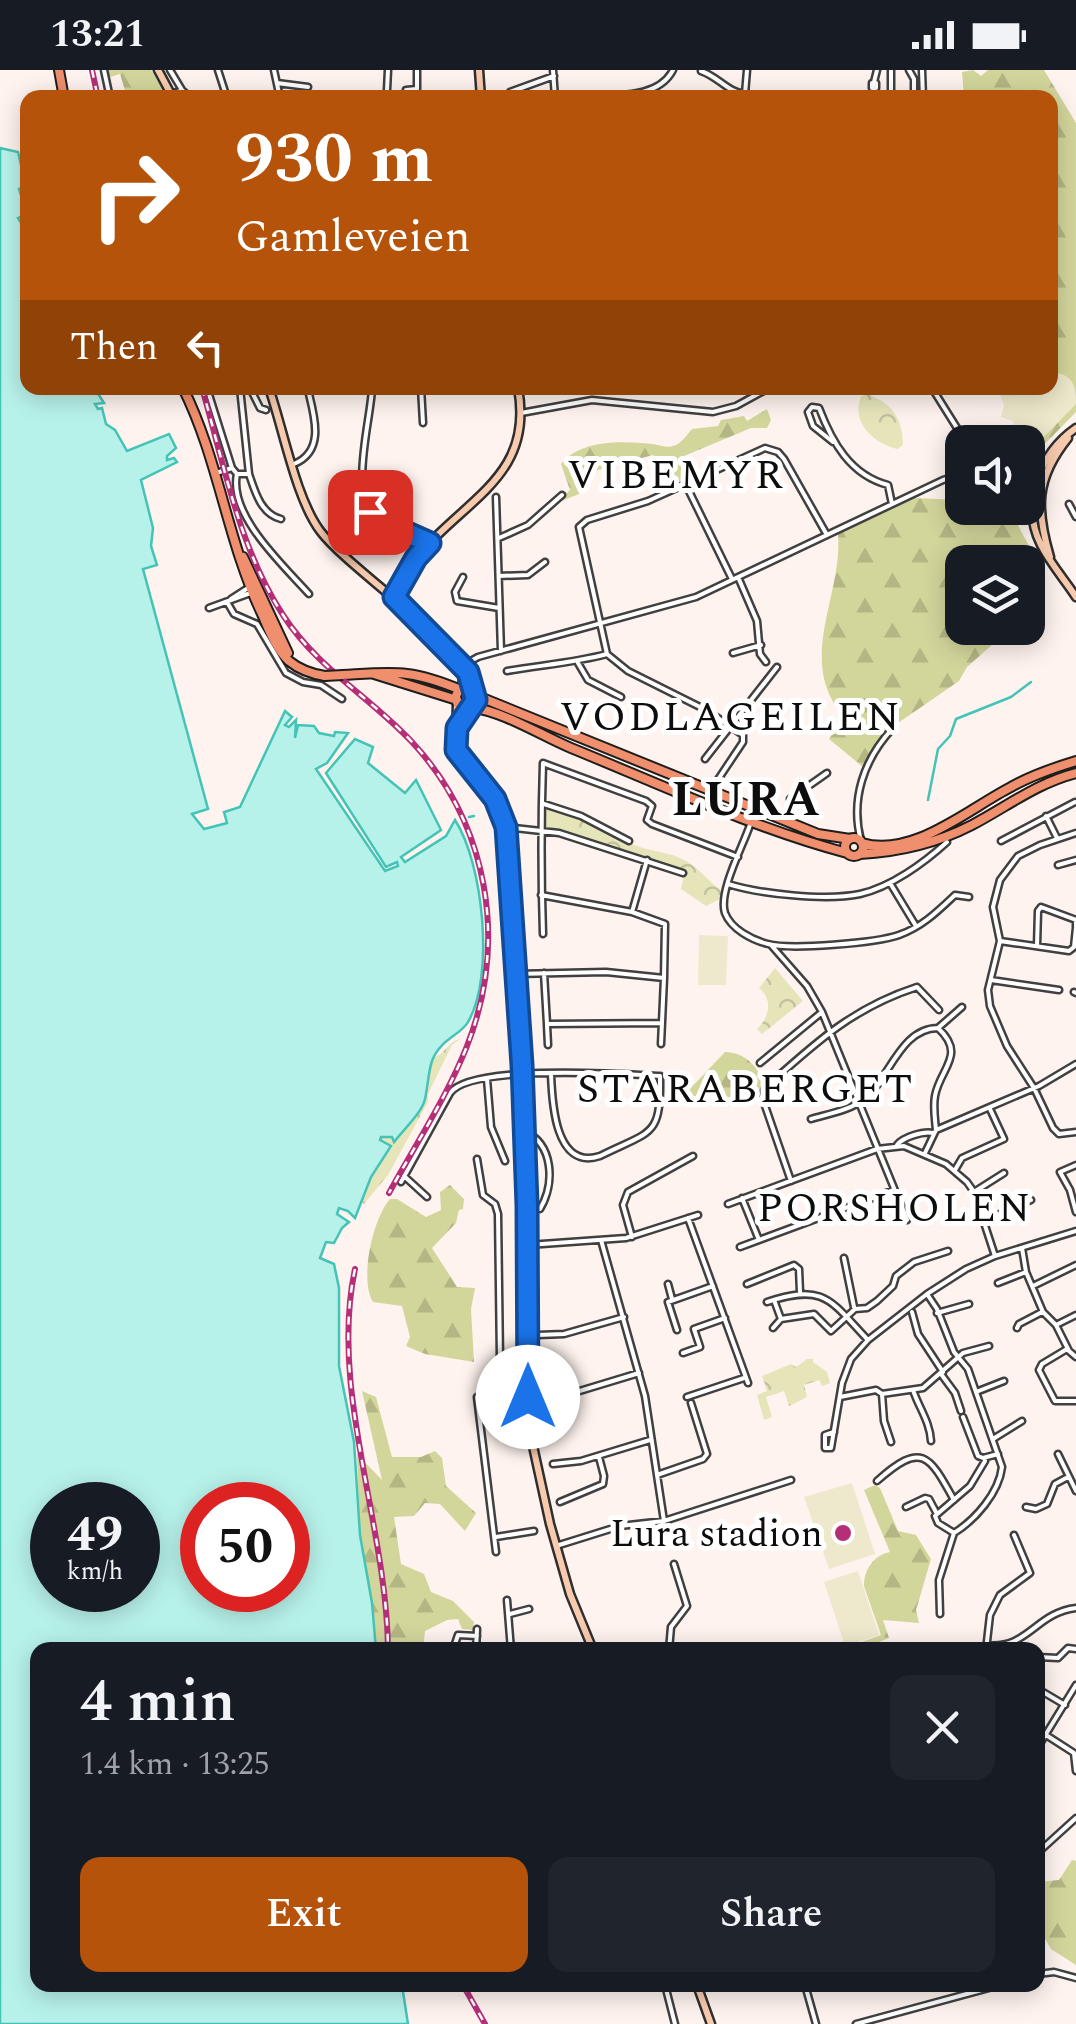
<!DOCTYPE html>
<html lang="en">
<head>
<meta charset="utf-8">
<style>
  body { margin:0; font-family:Spectral,serif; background:#20242c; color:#f1f3f6; height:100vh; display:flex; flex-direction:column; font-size:38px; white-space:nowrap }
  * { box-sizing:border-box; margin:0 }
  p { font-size:32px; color:#9ea1a6 }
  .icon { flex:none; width:55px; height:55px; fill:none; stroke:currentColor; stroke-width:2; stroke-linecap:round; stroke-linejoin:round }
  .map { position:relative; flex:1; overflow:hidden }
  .sheet { position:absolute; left:30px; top:1572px; width:1015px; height:350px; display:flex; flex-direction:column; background:#171b24; border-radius:20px; box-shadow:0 5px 25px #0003 }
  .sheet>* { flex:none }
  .guide { position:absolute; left:20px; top:20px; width:1038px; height:305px; border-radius:20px; box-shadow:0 5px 25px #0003; background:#b45309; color:#fff; overflow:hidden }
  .tools { position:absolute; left:945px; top:355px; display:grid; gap:20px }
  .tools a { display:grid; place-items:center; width:100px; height:100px; border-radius:20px; background:#171b24; box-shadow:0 5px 25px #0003; font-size:50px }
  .speed { position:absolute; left:30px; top:1412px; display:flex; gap:20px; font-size:50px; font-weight:700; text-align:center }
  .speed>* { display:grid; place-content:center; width:130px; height:130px; border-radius:50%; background:#171b24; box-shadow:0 5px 25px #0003; line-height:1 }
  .speed small { font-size:25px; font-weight:400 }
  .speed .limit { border:15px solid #d22; background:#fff; color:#111 }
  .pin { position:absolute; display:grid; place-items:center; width:85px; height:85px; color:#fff; margin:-42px; border-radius:20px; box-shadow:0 5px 15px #0006 }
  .me { position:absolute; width:110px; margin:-55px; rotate:0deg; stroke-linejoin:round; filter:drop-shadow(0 0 8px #0008) }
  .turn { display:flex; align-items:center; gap:35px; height:210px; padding:0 50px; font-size:45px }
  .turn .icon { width:130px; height:130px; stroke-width:2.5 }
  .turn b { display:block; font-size:70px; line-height:85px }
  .then { display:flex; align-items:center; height:95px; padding:0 50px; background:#0003; gap:20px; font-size:38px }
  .round { display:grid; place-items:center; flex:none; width:105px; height:105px; border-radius:20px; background:#20242c }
  .headline { display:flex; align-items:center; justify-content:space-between; height:170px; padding:0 50px }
  h1 { font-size:60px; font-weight:600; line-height:75px }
  .button { display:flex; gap:20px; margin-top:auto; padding:20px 50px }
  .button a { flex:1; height:115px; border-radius:20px; background:#b45309; color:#fff; font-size:40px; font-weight:600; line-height:115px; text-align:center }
  .button a+a { background:#20242c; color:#f1f3f6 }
  .status { display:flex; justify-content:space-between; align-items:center; height:70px; padding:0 50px; background:#171b24; direction:ltr }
  .status svg { height:28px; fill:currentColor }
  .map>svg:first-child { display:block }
  .forest { fill:url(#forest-firs) }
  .park { fill:url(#park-crowns) }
  .pitch { fill:#eee9cc }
  .water { fill:#b7f2ea; stroke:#43c4b7; stroke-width:2.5; fill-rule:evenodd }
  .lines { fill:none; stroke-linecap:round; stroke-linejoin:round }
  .stream { stroke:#43c4b7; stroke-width:2.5 }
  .street-casing { stroke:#404040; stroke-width:9 }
  .secondary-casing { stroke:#2f2f2f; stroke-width:11 }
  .primary-casing { stroke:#1e1e1e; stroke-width:12 }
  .street { stroke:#fff; stroke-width:4 }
  .secondary { stroke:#f9cbae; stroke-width:6 }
  .primary { stroke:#ef8f6d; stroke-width:8 }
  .rail-casing { stroke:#b42f78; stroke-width:6 }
  .rail { stroke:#fff; stroke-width:2.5; stroke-dasharray:8; stroke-linecap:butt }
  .primary-bridge-casing { stroke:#1e1e1e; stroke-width:12; stroke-linecap:butt }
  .primary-bridge { stroke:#ef8f6d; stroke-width:8 }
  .route-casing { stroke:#114b97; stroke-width:25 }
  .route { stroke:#1a73e8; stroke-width:18 }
  .poi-dot { fill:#b42f78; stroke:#fff; stroke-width:4 }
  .labels { text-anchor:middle; stroke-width:10; stroke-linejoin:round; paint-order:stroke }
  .poi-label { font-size:38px; fill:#0d0d0d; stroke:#fff; text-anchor:end }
  .neighbourhood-label { font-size:40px; letter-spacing:2.5px; fill:#0d0d0d; stroke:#fff }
  .quarter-label { font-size:42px; letter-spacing:2.5px; fill:#0d0d0d; stroke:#fff }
  .district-label { font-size:48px; font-weight:bold; letter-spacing:2.5px; fill:#0d0d0d; stroke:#fff }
</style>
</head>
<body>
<div class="status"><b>13:21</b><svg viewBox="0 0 49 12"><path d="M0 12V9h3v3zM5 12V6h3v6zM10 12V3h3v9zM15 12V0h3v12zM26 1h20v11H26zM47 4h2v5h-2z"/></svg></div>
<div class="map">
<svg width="1076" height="1954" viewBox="0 0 1076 1954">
  <defs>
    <pattern id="forest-firs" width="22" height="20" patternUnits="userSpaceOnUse" patternTransform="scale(2.5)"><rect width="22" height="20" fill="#d3d69b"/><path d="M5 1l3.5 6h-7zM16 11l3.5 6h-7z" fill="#b4b684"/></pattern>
    <pattern id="park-crowns" width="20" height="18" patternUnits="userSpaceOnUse" patternTransform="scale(2.5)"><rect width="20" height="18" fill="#e6e5ba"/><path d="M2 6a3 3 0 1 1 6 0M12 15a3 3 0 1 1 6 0" fill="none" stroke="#c4c39f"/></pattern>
  </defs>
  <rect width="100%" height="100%" fill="#fef3ee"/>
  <path class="forest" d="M106,0H151L168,27H127L120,4L110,7Z
    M973,0L981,6L988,0H1044L1076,53V342L1030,389L1028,372L1050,318V28L964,27L962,2Z
    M767,339L771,350L767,358H751L684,386L688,405L676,414L663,391L653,385L576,406L579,424L554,434L570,420L561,394C581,369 623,371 652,374C661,375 667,379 676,375C682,372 687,365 692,359L718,356L721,350L744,346L747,351Z
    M914,428L962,430V438C982,438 998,436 1014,448L1041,498L1028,543V492H962V558H1011L967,597L959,611L885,662L863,697L829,669L844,647C795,591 843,527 838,464Z
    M725,982C746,983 756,995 765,1014L741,1037L725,1036L711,1027L691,1030L686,1023Z
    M450,1115L464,1129L463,1139L459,1140L456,1153L432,1178L457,1217L475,1218L471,1239L474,1292L425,1284L406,1276L410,1267L402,1236L373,1232C359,1209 373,1148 390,1129H397L426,1147L441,1140L440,1122Z
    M362,1321L376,1327L392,1387H421L435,1381L442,1388L446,1416L476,1443L465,1461L440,1434L425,1433L414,1446L394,1447L401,1494L424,1504L431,1522L453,1531L474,1552L473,1560L462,1559L458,1549L447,1550L425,1561L423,1580H376L372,1533L360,1465L357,1384L382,1410Z
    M875,1415L880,1418L898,1461L916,1465L931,1489L916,1540L919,1553L883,1550L889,1568L859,1580H847L845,1578L881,1565L864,1516C864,1498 875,1485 890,1482L864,1420Z
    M1072,1790L1076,1791V1895L1051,1879L1038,1857V1812L1059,1810Z"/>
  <path class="park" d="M866,324C892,332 903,349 903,375L898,379C875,375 850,352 861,327Z
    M547,737C579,743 604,763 634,775C651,782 669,781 686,791C700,799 709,812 722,821L720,829L706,836L681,819L685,800L543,758Z
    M775,898L803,931L762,964L757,959C770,947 773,929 759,918Z
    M460,969L452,975L428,1024V1032L388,1105L364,1134L361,1131L371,1107L391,1077L380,1070L381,1066L393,1067L425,1020L433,988C445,984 449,971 460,969Z
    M807,1289H813V1292L827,1302L830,1313L822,1316L819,1310L804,1315L807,1327L789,1336L784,1321L766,1327L772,1347L764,1350L757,1325L767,1321L762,1306L791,1294L796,1297Z"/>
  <path class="pitch" d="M1050,301C1072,305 1076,312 1076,334L1028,383V372H1020L1013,363V351L1001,347L1004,335L998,318H1050Z
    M699,865L728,866L726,915H698Z
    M852,1413L875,1484L829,1499L804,1427Z
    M858,1501L879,1565L845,1576L824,1512Z"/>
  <path class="water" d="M0,78L18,82L26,116L19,119L27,144L18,148L27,162L28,318H103L97,322L104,333L95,334L98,339L102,338L106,354L115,360L127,381L169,364L176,378L167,386V390L174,388L177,392L141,410L153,458L151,476L157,495L143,499L208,739L192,744L204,759L227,753L224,742L240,737L285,641L292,647L285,655L289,657L296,650L295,668L298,655L314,656L319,663L334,666L335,662L348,663L327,693L316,699L385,801L398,796L397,792L386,797L326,703L355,669L373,677L368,693L405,723L416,710L441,760L401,787L405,792L446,766L455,750C483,793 495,906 468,952C461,965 440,969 432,991C428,1003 428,1016 425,1029C422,1043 403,1060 394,1072L392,1067H381L380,1070L391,1076L371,1107L355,1148L348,1141L339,1138L337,1144L349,1152L342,1158L334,1173L326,1172L320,1188L334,1194L339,1218V1296L354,1372L360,1465L372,1533L376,1580H38V1915H402L408,1954H0ZM52,1435H138V1520H52ZM202,1435H288V1520H202Z"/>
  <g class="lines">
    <path class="stream" d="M1050,267L1052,266
      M928,730L938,679L950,666L956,649L1011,627L1031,612
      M469,747L474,746"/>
    <g class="street-casing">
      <path id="street" d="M104,0L110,28
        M170,0L182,20
        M218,0L227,28
        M274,0L280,28
        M553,0L555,28
        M909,0L914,9V28
        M922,0L923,28
        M701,1C719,7 727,22 745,24L747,0
        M874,12L877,0
        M277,13L308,17
        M872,13H876V18H872Z
        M387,20L388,0
        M510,22L554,6
        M172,24L182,20L191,28
        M406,28V20L417,19V0
        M459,28L481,26
        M580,28C610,24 657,31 673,0
        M874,28V25
        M891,28V0
        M207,318L232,398
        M250,318L260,338L266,340
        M372,318C371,351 347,428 378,450C394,460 414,463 430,473
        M394,318H400
        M421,318L423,353
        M932,318L957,358L974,372
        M521,343L592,330L713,342L736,336L769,318
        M833,372L813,356L808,342L812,337L819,338C832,372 850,405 888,415L892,434
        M294,394C326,381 314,345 308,320
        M216,403L232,398L237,404H249L240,318
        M237,404C228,445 284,496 309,524
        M249,404C255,422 261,444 281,449
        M686,415L732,509
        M496,427L501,581
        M1069,434L1076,447
        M499,468L528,455L562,425
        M499,506L528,505L545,492
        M463,507L455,522L457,531L499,538
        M738,507L757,551L760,584L766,592
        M231,529L248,518
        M227,532L234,544L257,554L286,603L303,612L321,615L342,629
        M209,538L253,522
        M733,583L761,575
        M578,593L588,610L621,627
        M462,596L478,587L696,527L943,410L962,404
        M507,601C541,595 573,593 607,584
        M705,689L777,597
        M717,711L743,672V665L706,640L628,601L607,584L579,457L587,450L648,431L765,378L778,382L784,389L827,465
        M790,729L827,703
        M544,734L581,746L629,771
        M1046,746L1057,768
        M750,755C743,776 718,822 725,843C731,859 752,870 768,874C791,880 876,873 899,865C922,857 938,841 955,825L969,827
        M506,757L559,763L683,803
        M1076,763L1040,775L1018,786L1000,810L993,837L1000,871L988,920L990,936L1007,976L1034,1018L1053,1058L1059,1064L1076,1062
        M861,771C850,729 864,689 893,658
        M1001,771L1075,732
        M1058,795L1076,790
        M890,813L916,856
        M728,814C760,824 826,831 860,824C891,817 924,793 947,772
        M632,842L647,790
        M543,864C541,807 541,751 543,693L646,731L652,736L647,750L652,754L738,787
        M1000,871L1069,881L1074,877L1076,858
        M771,875L807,916L822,942L907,1150
        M1037,876L1038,841L1041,837L1076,850V857
        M544,903L547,954L662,953
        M515,904L606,902L664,908L665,854L632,842L541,825
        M991,910L1059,920
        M1074,922L1076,923
        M547,955L548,975
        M938,958L962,937
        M661,974L664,908
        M760,993L822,942
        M487,1009L491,1057L505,1091
        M811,1049C828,1044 851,1040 864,1029C889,1010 900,958 938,958C967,985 940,998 935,1026C933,1037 935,1049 936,1060
        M524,1061C554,1074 555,1114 540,1139
        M897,1075C903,1067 923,1061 933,1063
        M925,1083L936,1060L1039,1016L1076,994
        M477,1089L483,1125L495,1134L498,1144L500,1289L488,1306L490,1319
        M1076,1095L1060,1102L1070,1120L1076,1142
        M955,1100L962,1088L1004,1069L990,1039
        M404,1106L427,1127
        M791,1111L762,1027L765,1018C814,974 852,938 917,917L939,940
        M401,1112L450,1023C471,994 622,1004 660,1006C661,1068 652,1060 600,1086C555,1101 552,1032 551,1004
        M974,1122L1004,1103
        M742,1128L759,1170
        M728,1134L877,1079L904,1076L946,1094L967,1112L974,1122L995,1186
        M688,1148L748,1313
        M984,1151L1031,1130
        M632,1167L623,1135L628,1122L693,1086
        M601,1170L645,1326L664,1451
        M528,1175L626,1168L698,1145
        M740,1177L894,1120
        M1022,1178L1026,1202L1043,1242L1056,1255L1069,1281L1076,1287
        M844,1188L854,1237
        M998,1213L1026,1202
        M668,1214L672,1229
        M747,1214L794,1195L799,1199L800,1222
        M1033,1216L1076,1195
        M927,1224L937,1239L954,1282L968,1299L1002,1397C999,1423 975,1450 954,1463L938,1453L935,1446L970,1416L985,1391
        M767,1232C825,1213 830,1230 868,1270
        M912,1242L918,1264L943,1302
        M937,1243L969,1234
        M781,1249L814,1244L831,1261L855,1239L867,1238L877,1231L893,1216L896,1206L914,1192L948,1181
        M1058,1254L1076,1245
        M773,1258L781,1249L774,1230
        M1017,1258L1019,1254L1042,1242
        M677,1260L668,1232L713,1216
        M538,1265L564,1264L624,1247
        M1067,1279L1042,1294L1039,1300L1055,1331H1076
        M683,1283L700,1277L694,1259L725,1248
        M941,1304L955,1323L961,1341
        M913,1320C919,1338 930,1352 931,1371
        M976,1322L1004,1311
        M882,1324L884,1351L891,1372
        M687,1327L744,1308
        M840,1327L876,1320L882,1324L923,1318L963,1283L989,1276
        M540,1333L639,1303
        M963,1347L978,1386L983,1388L998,1384
        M993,1369L1022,1351
        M831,1378L842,1313L851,1289L868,1270L927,1224L966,1199L995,1186L1076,1161
        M831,1378H825V1365L834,1362
        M1058,1384L1076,1421
        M553,1394L581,1391L650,1370
        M657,1405L703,1389L707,1384L691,1333
        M877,1411C922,1371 929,1385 954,1430
        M560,1432L603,1414L604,1406L599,1387
        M906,1437L925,1428L929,1429L937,1444
        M1026,1437L1036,1439L1047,1434L1055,1414L1068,1407
        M496,1467L534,1461
        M556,1476L620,1456L664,1451L791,1410
        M496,1482L477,1327L490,1319L528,1313
        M507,1530L511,1580
        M510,1544L529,1539
        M940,1544L939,1510L954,1463
        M986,1575C1028,1580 1035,1543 1076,1538
        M939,1577L968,1580
        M453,1580L458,1565L477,1566
        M476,1580L477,1559
        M669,1580L671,1557L687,1536L674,1494
        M986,1580L990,1545L1000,1525L1030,1503L1014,1465
        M1038,1587L1058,1588L1068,1578L1076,1579
        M1038,1619L1065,1635
        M1046,1665L1074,1683L1076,1701
        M1038,1677L1076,1615
        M1038,1772L1043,1778L1076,1748
        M1038,1904L1054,1902L1076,1908
        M665,1915L675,1954
        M805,1915L816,1954
        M856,1954L1000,1915"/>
    </g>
    <g class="secondary-casing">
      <path id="secondary" d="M158,0L173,28
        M479,0L481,28
        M269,318C283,358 296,430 321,462C351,501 470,578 474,622
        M1076,358C1040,383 1020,434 1041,475C1050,493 1065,510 1076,527
        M1050,487C1036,439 1035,409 1068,368
        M394,527C405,512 410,495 422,481C470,427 534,403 518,318
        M462,619L464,599
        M457,631L456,681L495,729L507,763L527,1135L531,1367L550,1454L570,1524L593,1580
        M457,656L469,638
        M697,1915L711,1954"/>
    </g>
    <g class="primary-casing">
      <path id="primary" d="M59,0L64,28
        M183,318C219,390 227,471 262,544C269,560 276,579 289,591C300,600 312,604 325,606
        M243,487L288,583
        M374,604L457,630
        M343,605C396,602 411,599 461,620
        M456 628a10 10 0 1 1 20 0a10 10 0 1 1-20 0Z
        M475,625L818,764L850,769
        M471,637C507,643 538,664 571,678C662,715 753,758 847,783
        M845 777a9 9 0 1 1 18 0a9 9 0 1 1-18 0Z
        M862,773C913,788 968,739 1011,717C1032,705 1053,698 1076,691
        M860,784C900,782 937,773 972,755C1008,736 1037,713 1076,703"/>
    </g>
    <use href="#street" class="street"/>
    <use href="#secondary" class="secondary"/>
    <use href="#primary" class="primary"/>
    <g class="rail-casing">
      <path id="rail" d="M92,0L98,28
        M202,318C224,394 239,478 283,545C317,598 370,627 412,672C489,755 508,872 467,976C447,1027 415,1075 389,1123
        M355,1199C329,1320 387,1455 388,1580
        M463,1915L485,1954"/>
    </g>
    <use href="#rail" class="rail"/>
    <g class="primary-bridge-casing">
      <path id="primary-bridge" d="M325,606L343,605"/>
    </g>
    <use href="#primary-bridge" class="primary-bridge"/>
  </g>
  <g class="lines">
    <g class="route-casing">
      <path id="route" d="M370,442L380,451L430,473L416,488L394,527L468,602L476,630L457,658L456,680L495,729L506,757L522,995L527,1135L528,1327"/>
    </g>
    <use href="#route" class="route"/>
  </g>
  <circle class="poi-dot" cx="843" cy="1463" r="10"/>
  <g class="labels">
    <g class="poi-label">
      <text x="823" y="1476">Lura stadion</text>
    </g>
    <g class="neighbourhood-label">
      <text x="895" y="1151">PORSHOLEN</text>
    </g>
    <g class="quarter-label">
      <text x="676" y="418">VIBEMYR</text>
      <text x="731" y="660">VODLAGEILEN</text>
      <text x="746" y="1032">STARABERGET</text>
    </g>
    <g class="district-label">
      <text x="747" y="745">LURA</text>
    </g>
  </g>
</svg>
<div class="tools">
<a><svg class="icon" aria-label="sound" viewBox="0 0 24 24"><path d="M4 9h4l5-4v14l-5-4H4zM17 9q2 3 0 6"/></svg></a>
<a><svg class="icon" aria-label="layers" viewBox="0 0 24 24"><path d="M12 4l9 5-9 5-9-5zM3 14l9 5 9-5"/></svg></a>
</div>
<div class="speed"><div>49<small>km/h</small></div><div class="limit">50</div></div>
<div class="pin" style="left:370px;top:442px;background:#d93025"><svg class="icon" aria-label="arrive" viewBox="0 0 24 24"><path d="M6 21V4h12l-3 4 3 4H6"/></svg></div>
<svg class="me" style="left:528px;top:1327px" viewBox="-20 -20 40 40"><circle r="19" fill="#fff"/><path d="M0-13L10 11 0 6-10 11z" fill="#1a73e8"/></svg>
<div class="guide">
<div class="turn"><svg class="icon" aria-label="right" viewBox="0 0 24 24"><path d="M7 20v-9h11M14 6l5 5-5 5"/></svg><div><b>930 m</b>Gamleveien</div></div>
<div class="then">Then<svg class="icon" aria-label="left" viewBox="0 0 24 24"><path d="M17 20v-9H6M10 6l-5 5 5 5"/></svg></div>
</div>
<section class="sheet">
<div class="headline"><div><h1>4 min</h1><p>1.4 km · 13:25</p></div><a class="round"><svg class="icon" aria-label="close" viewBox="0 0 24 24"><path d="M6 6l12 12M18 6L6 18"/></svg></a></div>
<div class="button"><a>Exit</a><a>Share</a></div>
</section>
</div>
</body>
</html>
